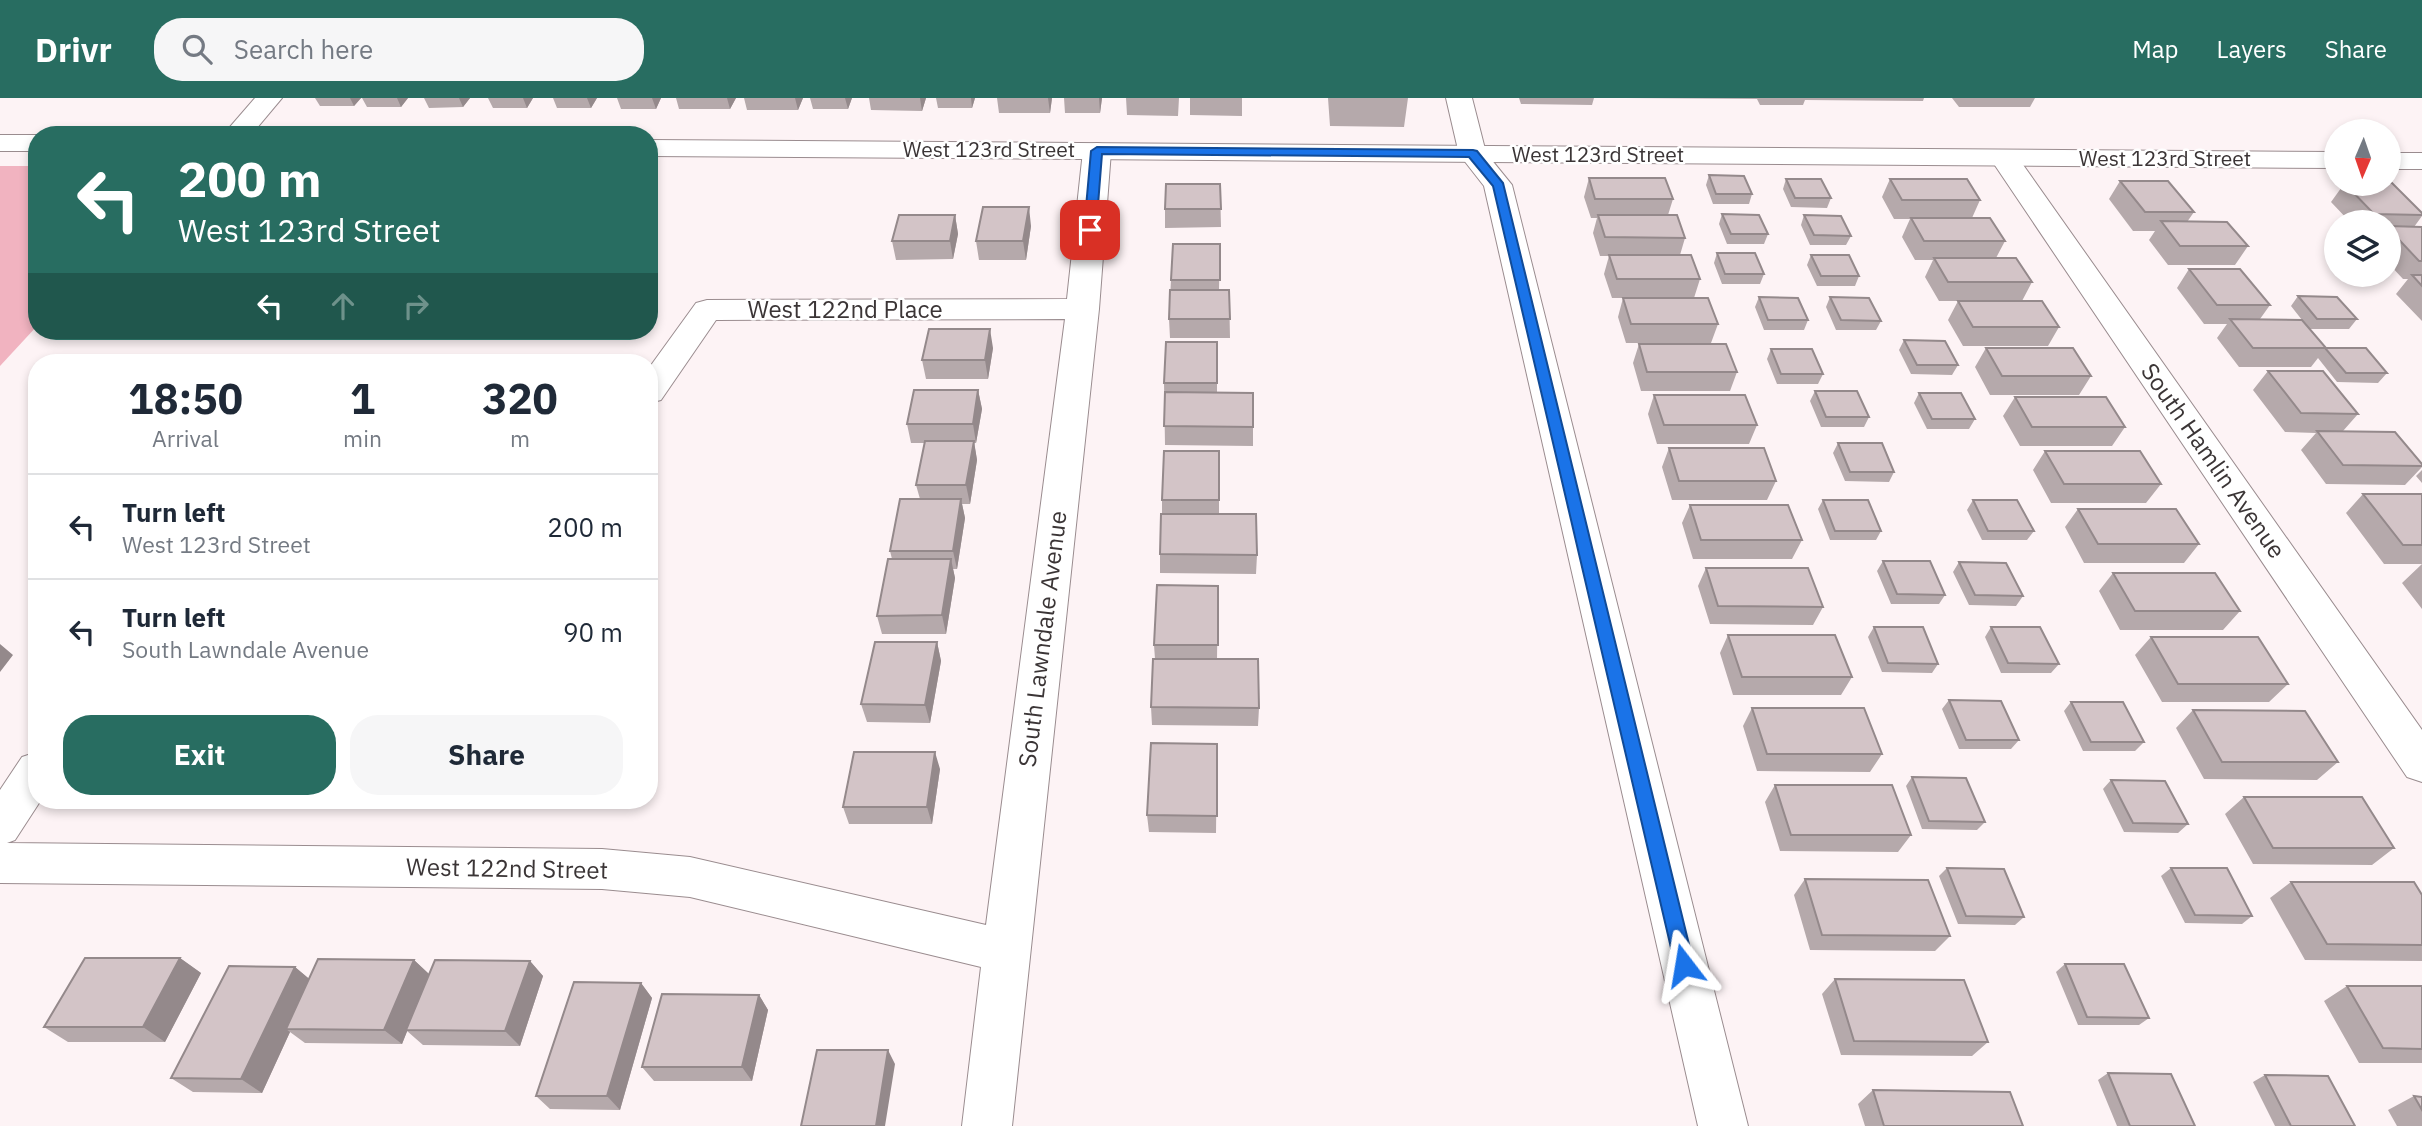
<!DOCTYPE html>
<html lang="en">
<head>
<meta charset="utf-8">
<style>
  body { margin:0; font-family:"IBM Plex Sans",sans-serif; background:#f6f6f7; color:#1f2937; height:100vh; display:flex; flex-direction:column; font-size:26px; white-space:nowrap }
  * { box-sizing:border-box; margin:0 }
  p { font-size:23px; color:#747a83 }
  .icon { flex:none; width:38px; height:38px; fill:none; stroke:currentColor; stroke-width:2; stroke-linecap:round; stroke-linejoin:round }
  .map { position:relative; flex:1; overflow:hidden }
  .sheet { position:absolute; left:28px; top:256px; width:630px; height:455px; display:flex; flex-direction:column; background:#fff; border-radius:28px; box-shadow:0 4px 10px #0003 }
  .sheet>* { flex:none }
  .hud { position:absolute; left:28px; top:28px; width:630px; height:214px; border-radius:28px; box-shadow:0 4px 10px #0003; background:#286d61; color:#fff; overflow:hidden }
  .needle { width:46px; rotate:182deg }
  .buttons { position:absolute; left:2324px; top:21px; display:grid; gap:14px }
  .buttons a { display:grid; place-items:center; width:77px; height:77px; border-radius:50%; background:#fff; box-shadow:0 4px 10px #0003; font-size:35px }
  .pin { position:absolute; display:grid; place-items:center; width:60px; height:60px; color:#fff; margin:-30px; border-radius:14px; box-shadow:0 4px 10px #0006 }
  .me { position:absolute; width:77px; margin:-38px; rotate:346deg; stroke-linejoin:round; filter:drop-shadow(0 0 5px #0008) }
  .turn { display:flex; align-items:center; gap:24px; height:147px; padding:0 35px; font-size:32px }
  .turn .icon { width:91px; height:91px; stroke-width:2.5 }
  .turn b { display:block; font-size:49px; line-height:60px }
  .lanes { display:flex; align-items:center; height:66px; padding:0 35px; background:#0003; justify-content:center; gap:35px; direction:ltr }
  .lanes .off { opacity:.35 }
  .eta { display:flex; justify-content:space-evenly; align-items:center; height:119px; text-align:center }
  .eta b { font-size:42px; font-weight:800; line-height:49px }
  .cta { display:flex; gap:14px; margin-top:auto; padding:14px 35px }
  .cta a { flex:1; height:80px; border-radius:28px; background:#286d61; color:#fff; font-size:28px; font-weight:800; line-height:80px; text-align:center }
  .cta a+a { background:#f6f6f7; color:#1f2937 }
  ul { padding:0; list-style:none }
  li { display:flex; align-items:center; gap:21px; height:105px; padding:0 35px; border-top:2px solid #e0e1e3 }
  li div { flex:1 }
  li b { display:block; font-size:26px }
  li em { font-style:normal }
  header { display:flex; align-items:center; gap:42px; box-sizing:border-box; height:98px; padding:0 35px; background:#286d61; color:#fff }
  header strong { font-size:33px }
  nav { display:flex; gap:38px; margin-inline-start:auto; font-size:24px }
  .search { width:490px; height:63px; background:#f6f6f7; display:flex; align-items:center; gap:18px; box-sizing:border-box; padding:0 24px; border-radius:28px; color:#747a83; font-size:26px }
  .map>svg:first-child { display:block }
  .green { fill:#f1b3c0 }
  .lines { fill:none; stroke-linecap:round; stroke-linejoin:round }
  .street-casing { stroke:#9a8c8f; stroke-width:2 }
  .secondary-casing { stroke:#9a8c8f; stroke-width:2 }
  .street { fill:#fff; fill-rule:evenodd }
  .secondary { fill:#fff; fill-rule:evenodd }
  .wall { fill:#b5a9ab }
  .shaded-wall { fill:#94898b }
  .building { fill:#d3c4c7; stroke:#94898b; stroke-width:2 }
  .route { fill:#1a73e8; stroke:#114b97; stroke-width:2 }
  .labels { text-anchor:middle; stroke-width:5; stroke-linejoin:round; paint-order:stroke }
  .far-street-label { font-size:21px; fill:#3b3536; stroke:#fff }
  .street-label { font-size:24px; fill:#3b3536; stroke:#fff }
</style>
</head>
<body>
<header>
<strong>Drivr</strong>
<div class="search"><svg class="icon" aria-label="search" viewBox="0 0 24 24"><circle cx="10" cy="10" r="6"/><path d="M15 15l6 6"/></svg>Search here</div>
<nav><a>Map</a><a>Layers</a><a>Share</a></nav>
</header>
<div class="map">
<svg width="2422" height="1028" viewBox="0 0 2422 1028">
  <rect width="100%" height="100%" fill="#fdf3f5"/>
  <path class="green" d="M0,68H37V228L0,268Z"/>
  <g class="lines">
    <g class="street-casing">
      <path id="street" d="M255,0H282L251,37H223Z
        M1446,0H1472L1486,55L1512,87L1748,1028H1698L1484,88L1459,56Z
        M1097,45L1107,47L1111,53L1099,211L1012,1028H962L981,869L690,799L602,791L0,785V692L22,659L37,654V702H41L15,742L7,745L602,751L690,759L986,827L1065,221L716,222L661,302L649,305V270L696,205L707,202L1067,201L1083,53L1087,47Z
        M2004,52L2014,54L2422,632V684L2407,679L1990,60L1994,54Z"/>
    </g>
    <g class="secondary-casing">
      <path id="secondary" d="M0,37H37V53H0Z
        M649,42L2336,54V70L649,58Z
        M2389,55H2422V71H2389Z"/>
    </g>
    <use href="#street" class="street"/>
    <use href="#secondary" class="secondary"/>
  </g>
  <path class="wall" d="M315,0H361L354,8H320Z
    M362,0H408L401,9H367Z
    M424,0H470L463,9L429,10Z
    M488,0H533L527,10H493Z
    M553,0H597L591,10H557Z
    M617,0H661L656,11H621Z
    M676,0H736L730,11H679Z
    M744,0H803L798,12H747Z
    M810,0H852L848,11H813Z
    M869,0H926L922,13L871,12Z
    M936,0H975L972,10H938Z
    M997,0H1052L1050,15H999Z
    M1064,0H1102L1100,15H1065Z
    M1126,0H1179L1178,18L1127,17Z
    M1190,0H1242V18L1190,17Z
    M1328,0H1408L1404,29L1330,28Z
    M1519,0H1594L1592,7L1521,6Z
    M1626,0H1924L1923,3L1805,2L1803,7H1760L1757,1Z
    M1952,0H2035L2030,9H1959Z
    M1709,77L1752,96L1749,106H1713L1706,87Z
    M1589,80L1673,101L1668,117L1685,140L1680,157L1700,181L1694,200H1612L1604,176L1609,158H1600L1593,135L1597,120H1591L1584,99Z
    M1786,81L1831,100L1827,110L1791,109L1783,91Z
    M1890,81L1980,102L1972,120L2005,143L1996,160L2032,184L2022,203L2059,229L2048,248H1963L1948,222L1958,203H1939L1925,179L1933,162H1915L1902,139L1910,121H1894L1882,99Z
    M2120,83L2194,114L2187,124L2248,148L2235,167H2168L2149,142L2155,133H2133L2109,101Z
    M1220,86L1221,129L1165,130V111Z
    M2344,86H2389L2422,115V118L2414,129H2422V223L2396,196L2408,181H2403L2389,166V124H2350L2331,104Z
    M1722,116L1768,136L1764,146H1727L1719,126Z
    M955,117L958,136L953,161L896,162L892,143Z
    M1804,117L1851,138L1846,147H1810L1801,127Z
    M1031,128L1026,162H979L976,143Z
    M1220,146L1219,192H1229L1230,240H1170L1169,221L1171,182Z
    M1717,155L1764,176L1760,186H1722L1714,165Z
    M1811,157L1859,178L1855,188H1817L1807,167Z
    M2189,171L2270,207L2260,221L2302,222L2291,208L2298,198L2357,221L2349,231H2310L2326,250L2387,275L2378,285L2337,284L2318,260L2311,269H2239L2217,240L2227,226H2204L2177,190Z
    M1759,199L1808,222L1804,232H1764L1755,209Z
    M1830,199L1881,223L1876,232H1836L1826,209Z
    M1623,200L1718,226L1711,245H1626L1618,219Z
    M1904,242L1958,267L1952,277L1911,276L1899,252Z
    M1217,244V295L1253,329V348L1165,347L1164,285Z
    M1639,246L1737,274L1730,293H1641L1633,265Z
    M993,250L988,281H926L922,262Z
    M1986,250L2091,278L2079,297H1990L1975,269Z
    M1771,251L1823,276L1818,286H1777L1767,261Z
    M2268,273L2358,316L2343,333L2422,366V369L2405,387L2326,386L2301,352L2316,335L2285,334L2253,292Z
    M978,292L982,311L976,345H974L977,362L970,406H962L965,420L957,471H953L955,480L946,536H882L877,518L892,461L890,453L920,401L916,387L925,345H911L907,326Z
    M1815,293L1869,319L1864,329H1821L1810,303Z
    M1919,295L1975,321L1969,331H1927L1914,305Z
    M1654,297L1757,327L1749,346H1657L1648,316Z
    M2015,299L2125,329L2112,348H2020L2003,318Z
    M1838,345L1894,374L1889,384L1845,383L1833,355Z
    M1669,350L1776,383L1767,402H1672L1662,369Z
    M1219,353V416L1257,457L1256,476L1160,475V456L1162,416V402Z
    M2045,353L2161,386L2146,405H2051L2033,372Z
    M2422,372V385L2416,378Z
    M2363,396H2422V466H2384L2346,415Z
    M1823,402L1881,433L1876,442H1830L1818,411Z
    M1973,402L2034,433L2027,442H1982L1967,412Z
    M1690,407L1802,442L1792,461H1693L1682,425Z
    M2078,411L2199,446L2184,465H2084L2065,429Z
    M1883,463L1945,497L1939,506H1891L1877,473Z
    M1959,464L2023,498L2016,508L1969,507L1953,474Z
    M2422,466V511L2402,485Z
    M1706,470L1823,509L1813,527L1710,526L1698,488Z
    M2113,475L2240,513L2223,532H2120L2099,493Z
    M1218,488L1217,561L1259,610L1258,628L1152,627L1151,609L1155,561L1154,547Z
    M1874,529L1938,566L1932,575L1882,574L1868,539Z
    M1991,529L2059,566L2051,575H2001L1985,539Z
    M1728,537L1852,579L1841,597H1733L1720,555Z
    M2151,539L2288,586L2269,604H2162L2135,557Z
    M937,544L941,563L930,625L867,624L861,606Z
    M1949,602L2019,642L2011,651H1959L1942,611Z
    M2071,604L2144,644L2135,653H2083L2064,613Z
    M1752,610L1882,656L1870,674L1757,673L1743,628Z
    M2193,612L2338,664L2317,682L2204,681L2176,630Z
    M1217,646L1216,735L1149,734L1147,717Z
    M940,671L932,726H849L843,709Z
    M1912,679L1985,724L1977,732L1922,731L1906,688Z
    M2111,682L2188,726L2178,735L2124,734L2103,691Z
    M1775,687L1911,737L1898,754L1780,753L1765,704Z
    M2244,699L2394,750L2372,767L2253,766L2225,716Z
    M1947,770L2024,819L2015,827L1958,826L1939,778Z
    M2171,770L2252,818L2242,826L2185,825L2161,778Z
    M1805,781L1950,838L1935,853L1810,852L1794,797Z
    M2291,784L2422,797V863L2305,862L2270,800Z
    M180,860L201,875L165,944H68L44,929Z
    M414,862L429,876L530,863L543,878L520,948L423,947L407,933L402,946L305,945L290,934L262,995L193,994L171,980L295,869L309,881Z
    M2065,866L2149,920L2139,927H2078L2056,874Z
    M1835,881L1988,944L1972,958L1841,957L1822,896Z
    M641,885L652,900L620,1012L550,1011L536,998Z
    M2347,888H2422V965H2359L2324,903Z
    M759,897L768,912L752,983H654L642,969Z
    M2108,975L2195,1028H2117L2098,982Z
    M2265,977L2355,1028H2275L2253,984Z
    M1873,992L2023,1028H1865L1858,1006Z
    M2414,998L2422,999V1028H2397L2388,1012Z"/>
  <path class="shaded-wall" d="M350,0H361L354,8Z
    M397,0H408L401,9Z
    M459,0H470L463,9Z
    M523,0H533L527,10Z
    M587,0H597L591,10Z
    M652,0H661L656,11Z
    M727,0H736L730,11Z
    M795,0H803L798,12Z
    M845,0H852L848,11Z
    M920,0H926L922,13Z
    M971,0H975L972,10Z
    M1048,0H1052L1050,15Z
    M1099,0H1102L1100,15Z
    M1029,109L1031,128L1026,162L1023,143Z
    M955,117L958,136L953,161L950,143Z
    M990,231L993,250L988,281L985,262Z
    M978,292L982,311L976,345L973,326Z
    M974,343L977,362L970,406L966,387Z
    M961,401L965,420L957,471L953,453Z
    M951,461L955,480L946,536L942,517Z
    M937,544L941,563L930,625L925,607Z
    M0,546L13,557L0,574Z
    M935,654L940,671L932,726L927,709Z
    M180,860L201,875L165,944L143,929Z
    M414,862L430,877L402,946L384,932Z
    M530,863L543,878L520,948L505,933Z
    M295,869L313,884L286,931L290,934L262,995L241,981Z
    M641,885L652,900L620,1012L607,998Z
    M759,897L768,912L752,983L742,969Z
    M888,952L895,966L885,1028H876Z"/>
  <path class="building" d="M1709,77L1744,78L1752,96H1716Z
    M1589,80H1665L1673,101H1595Z
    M1786,81H1821L1831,100H1795Z
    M1890,81H1967L1980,102H1902Z
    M2120,83H2168L2194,114H2145Z
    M2389,85H2392L2422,115V117L2374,116L2345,86Z
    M1166,86H1220L1221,111H1165Z
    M983,109H1029L1023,143H976Z
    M1722,116L1759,117L1768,136H1731Z
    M899,117H955L950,143H892Z
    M1598,117H1677L1685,140L1605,139Z
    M1804,117L1841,118L1851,138L1814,137Z
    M1911,120H1990L2005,143H1924Z
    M2161,123L2227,124L2248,148H2180Z
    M2389,128L2422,129V163H2419L2389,131Z
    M1173,146H1220V182H1171Z
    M1717,155H1755L1764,176H1725Z
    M1609,157H1691L1700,181H1617Z
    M1811,157H1849L1859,178H1821Z
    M1934,160H2016L2032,184H1948Z
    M2189,171H2240L2270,207H2217Z
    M2412,177H2422V188Z
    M1170,192H1229L1230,221H1169Z
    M2298,198L2337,199L2357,221H2317Z
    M1759,199L1798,200L1808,222H1768Z
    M1830,199L1869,200L1881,223L1841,222Z
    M1623,200H1708L1718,226H1631Z
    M1958,203H2042L2059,229H1973Z
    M2230,221L2302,222L2326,250H2253Z
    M929,231H990L985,262H922Z
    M1904,242L1945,243L1958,267H1917Z
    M1166,244H1217V285H1164Z
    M1639,246H1726L1737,274H1647Z
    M1986,250H2073L2091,278H2002Z
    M2325,250H2366L2387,275H2346Z
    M1771,251H1812L1823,276H1781Z
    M2268,273H2323L2358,316L2301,315Z
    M914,292H978L973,326H907Z
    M1815,293H1857L1869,319H1826Z
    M1165,294L1253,295V329L1164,328Z
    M1919,295H1961L1975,321H1932Z
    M1654,297H1745L1757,327H1664Z
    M2015,299H2106L2125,329H2032Z
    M2317,333L2395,334L2422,366V368L2343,367Z
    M925,343H974L966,387H916Z
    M1838,345H1882L1894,374H1850Z
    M1669,350H1764L1776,383H1679Z
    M1164,353H1219V402H1162Z
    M2045,353H2140L2161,386H2064Z
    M2363,396H2422V447H2403Z
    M900,401H961L953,453H890Z
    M1823,402H1868L1881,433H1835Z
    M1973,402H2017L2034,433H1988Z
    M1690,407H1788L1802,442H1701Z
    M2078,411H2176L2199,446H2098Z
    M1161,416H1256L1257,457L1160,456Z
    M888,461H951L942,517L877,518Z
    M1883,463H1930L1945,497L1897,496Z
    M1959,464L2006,465L2023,498L1975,497Z
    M1706,470H1808L1823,509L1718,508Z
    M2113,475H2215L2240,513H2135Z
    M1157,487L1218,488V547H1154Z
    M1874,529H1923L1938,566L1888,565Z
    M1991,529H2040L2059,566L2008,565Z
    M1728,537H1835L1852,579H1742Z
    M2151,539H2258L2288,586H2178Z
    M875,544H937L925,607L861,606Z
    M1153,561H1258L1259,610L1151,609Z
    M1949,602L2001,603L2019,642H1966Z
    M2071,604H2123L2144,644H2091Z
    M1752,610H1864L1882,656H1767Z
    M2193,612L2305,613L2338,664H2222Z
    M1151,645L1217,646V718L1147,717Z
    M854,654H935L927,709H843Z
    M1912,679L1966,680L1985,724L1929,723Z
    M2111,682L2165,683L2188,726L2133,725Z
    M1775,687H1892L1911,737H1791Z
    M2244,699H2362L2394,750H2273Z
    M1947,770L2004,771L2024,819L1966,818Z
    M2171,770H2227L2252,818L2195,817Z
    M1805,781L1928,782L1950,838L1822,837Z
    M2291,784H2414L2422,797V847L2327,846Z
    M85,860H180L143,929H44Z
    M318,861L414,862L384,932L286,931Z
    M435,862L530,863L505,933L406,932Z
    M2065,866H2124L2149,920L2087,919Z
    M229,868L295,869L241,981L171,980Z
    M1835,881L1964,882L1988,944L1854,943Z
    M574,884L641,885L607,998H536Z
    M2347,888H2422V951L2383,950Z
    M662,896L759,897L742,969H642Z
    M817,952H888L876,1028H801Z
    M2108,975L2171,976L2195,1028H2130Z
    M2265,977L2328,978L2355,1028H2291Z
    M1873,992L2010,994L2023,1028H1884Z
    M2414,998L2422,999V1012Z"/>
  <path class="route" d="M1097,49L1473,52L1477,53L1503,85L1694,867L1691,873L1684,876L1677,873L1675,867L1493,88L1469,59L1102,56L1096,132L1090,135L1084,132L1091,53Z"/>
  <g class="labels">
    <g class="far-street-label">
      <text x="989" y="59">West 123rd Street</text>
      <text x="1598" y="64">West 123rd Street</text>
      <text x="2165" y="68">West 123rd Street</text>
    </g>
    <g class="street-label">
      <text x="845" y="220">West 122nd Place</text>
      <text transform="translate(2213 363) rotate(55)" y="8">South Hamlin Avenue</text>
      <text transform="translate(1043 541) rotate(-83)" y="8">South Lawndale Avenue</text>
      <text transform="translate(507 771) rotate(1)" y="8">West 122nd Street</text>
    </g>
  </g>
</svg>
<div class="buttons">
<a><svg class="needle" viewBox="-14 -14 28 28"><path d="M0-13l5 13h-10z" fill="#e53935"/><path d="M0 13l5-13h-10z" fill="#747a83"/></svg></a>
<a><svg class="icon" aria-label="layers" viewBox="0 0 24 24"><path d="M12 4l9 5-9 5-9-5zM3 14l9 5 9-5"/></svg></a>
</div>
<div class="pin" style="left:1090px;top:132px;background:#d93025"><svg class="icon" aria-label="arrive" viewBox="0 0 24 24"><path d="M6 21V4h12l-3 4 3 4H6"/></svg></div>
<svg class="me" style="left:1684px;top:867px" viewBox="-20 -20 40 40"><path d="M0-17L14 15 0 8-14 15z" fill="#1a73e8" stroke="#fff" stroke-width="4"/></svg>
<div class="hud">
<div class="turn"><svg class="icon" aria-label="left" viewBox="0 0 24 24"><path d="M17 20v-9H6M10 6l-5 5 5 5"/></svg><div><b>200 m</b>West 123rd Street</div></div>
<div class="lanes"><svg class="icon" aria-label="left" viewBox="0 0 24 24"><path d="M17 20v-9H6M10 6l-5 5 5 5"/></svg><svg class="icon off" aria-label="ahead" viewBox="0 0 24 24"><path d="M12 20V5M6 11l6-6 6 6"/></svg><svg class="icon off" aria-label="right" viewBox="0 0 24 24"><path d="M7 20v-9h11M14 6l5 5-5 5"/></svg></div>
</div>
<section class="sheet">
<div class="eta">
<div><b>18:50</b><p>Arrival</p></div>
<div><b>1</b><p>min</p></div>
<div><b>320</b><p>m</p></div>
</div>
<ul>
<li><svg class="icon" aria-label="left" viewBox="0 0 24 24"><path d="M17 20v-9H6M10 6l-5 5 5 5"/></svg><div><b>Turn left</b><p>West 123rd Street</p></div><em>200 m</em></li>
<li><svg class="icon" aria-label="left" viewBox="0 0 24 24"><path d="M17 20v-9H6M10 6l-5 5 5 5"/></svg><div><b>Turn left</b><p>South Lawndale Avenue</p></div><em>90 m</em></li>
</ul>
<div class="cta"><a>Exit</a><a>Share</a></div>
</section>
</div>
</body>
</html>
